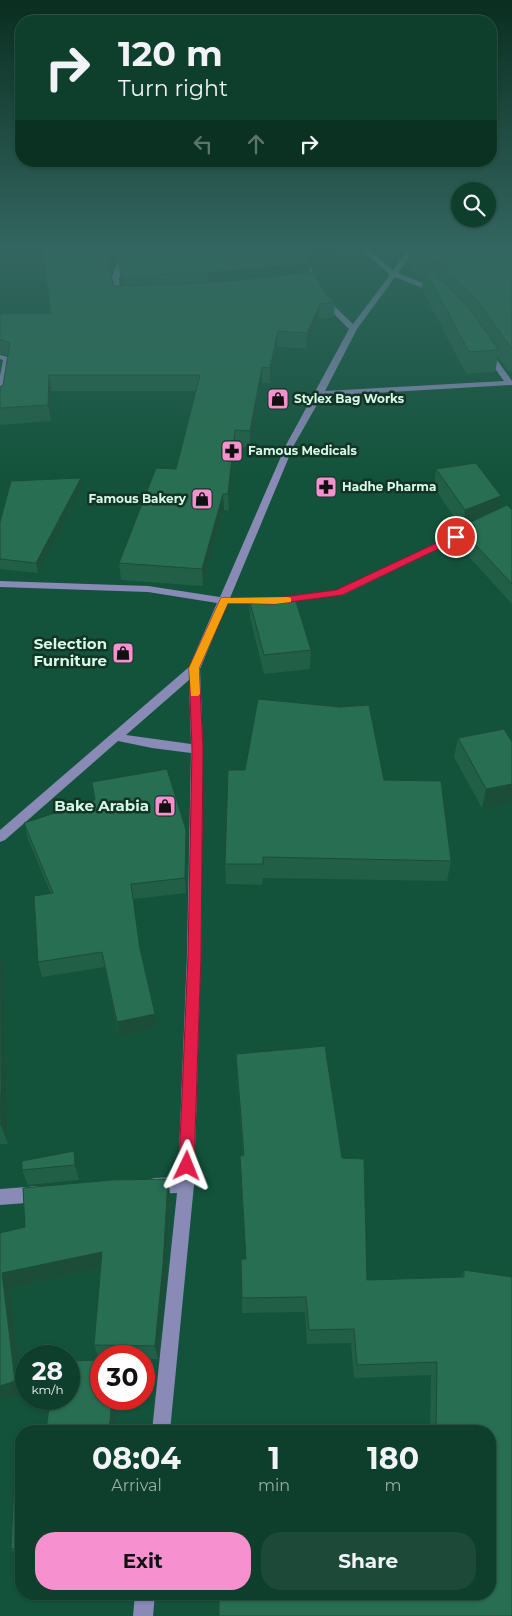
<!DOCTYPE html>
<html lang="en">
<head>
<meta charset="utf-8">
<style>
  body { margin:0; font-family:Montserrat,sans-serif; background:#1c4938; color:#f1f3f6; height:100vh; display:flex; flex-direction:column; font-size:19px; white-space:nowrap }
  * { box-sizing:border-box; margin:0 }
  p { font-size:16px; color:#9baea9 }
  .icon { flex:none; width:28px; height:28px; fill:none; stroke:currentColor; stroke-width:2; stroke-linecap:round; stroke-linejoin:round }
  .map { position:relative; flex:1; overflow:hidden }
  .details { position:absolute; left:15px; top:1425px; width:481px; height:175px; display:flex; flex-direction:column; background:#0e3e2c; border-radius:20px; box-shadow:0 1px 4px #0004,0 0 0 1px #2e5748 }
  .details>* { flex:none }
  .guide { position:absolute; left:15px; top:15px; width:482px; height:152px; border-radius:20px; box-shadow:0 1px 4px #0004,0 0 0 1px #2e5748; background:#0e3e2c; color:#f1f3f6; overflow:hidden }
  .buttons { position:absolute; left:451px; top:182px; display:grid; gap:10px }
  .buttons a { display:grid; place-items:center; width:45px; height:45px; border-radius:50%; background:#0e3e2c; box-shadow:0 1px 4px #0004,0 0 0 1px #2e5748; font-size:25px }
  .speed { position:absolute; left:15px; top:1345px; display:flex; gap:10px; font-size:25px; font-weight:700; text-align:center }
  .speed>* { display:grid; place-content:center; width:65px; height:65px; border-radius:50%; background:#0e3e2c; box-shadow:0 1px 4px #0004,0 0 0 1px #2e5748; line-height:1 }
  .speed small { font-size:12px; font-weight:400 }
  .speed .limit { border:8px solid #d22; background:#fff; color:#111 }
  .pin { position:absolute; display:grid; place-items:center; width:42px; height:42px; color:#fff; margin:-21px; border:2px solid #fff; border-radius:50%; box-shadow:0 1px 5px #0007 }
  .me { position:absolute; width:55px; margin:-28px; rotate:2deg; stroke-linejoin:round; filter:drop-shadow(0 0 4px #0008) }
  .turn { display:flex; align-items:center; gap:18px; height:105px; padding:0 20px; font-size:22px }
  .turn .icon { width:65px; height:65px; stroke-width:2.5 }
  .turn b { display:block; font-size:35px; line-height:42px }
  .lanes { display:flex; align-items:center; height:48px; padding:0 20px; background:#0003; justify-content:center; gap:25px; direction:ltr }
  .lanes .off { opacity:.35 }
  .eta { display:flex; justify-content:space-evenly; align-items:center; height:85px; text-align:center }
  .eta b { font-size:30px; font-weight:700; line-height:35px }
  .button { display:flex; gap:10px; margin-top:auto; padding:10px 20px }
  .button a { flex:1; height:58px; border-radius:20px; background:#f690cf; color:#111; font-size:20px; font-weight:700; line-height:58px; text-align:center }
  .button a+a { background:#1c4938; color:#f1f3f6 }
  .map>svg:first-child { display:block }
  .lines { fill:none; stroke-linecap:round; stroke-linejoin:round }
  .minor { fill:#898ab6; fill-rule:evenodd }
  .wall { fill:#225f47 }
  .shaded-wall { fill:#1c4d39 }
  .building { fill:#286e52; stroke:#1c4d39 }
  .route { fill:#e11d48; stroke:#92132f }
  .slow { fill:#f59e0b }
  .labels { text-anchor:middle; stroke-width:5; stroke-linejoin:round; paint-order:stroke }
  .far-poi-label { font-size:12px; font-weight:bold; fill:#d4fae6; stroke:#133426; text-anchor:start }
  .poi-label { font-size:15px; font-weight:bold; fill:#d4fae6; stroke:#133426; text-anchor:end }
</style>
</head>
<body>
<div class="map">
<svg width="512" height="1616" viewBox="0 0 512 1616">
  <rect width="100%" height="100%" fill="#13533b"/>
  <g class="lines">
    <path class="minor" d="M123,249H129L119,279L121,295L128,297L118,299L114,297L111,279Z
      M294,249H300L331,303L353,324L390,275L361,249H368L393,270L409,249H415L398,273L440,290L433,292L395,277L357,329L325,391L504,381L483,352L487,350H490L512,381V385L322,396L294,445L230,598H275L337,590L473,526H479L481,528L343,595L275,604H227L200,669L203,749L201,955L194,1185L170,1431H152L177,1193L154,1194L148,1192L146,1186L148,1180L154,1178L178,1177L187,955L191,753L152,748L118,741L5,840L0,842V830L189,667L217,603L148,592L0,587V581L148,586L220,597L286,445L349,329L324,304ZM189,680L191,744L126,735Z
      M0,355L11,358L4,401L0,403V376L3,360L0,359Z
      M39,1186L45,1188L47,1194L45,1200L39,1202L0,1205V1189Z
      M135,1594H155L153,1616H133Z"/>
  </g>
  <path class="wall" d="M0,249L117,257L111,275L114,286H122L119,262L310,263L309,273L324,292L335,302L334,317L319,319L306,349L277,346L270,383H262L250,447H235L229,511L224,510L203,586L121,580L119,563L176,469L196,391H51V421L0,425V387L3,385L8,356L0,354V314L51,313L43,259Z
    M302,249H356L306,255Z
    M409,249H512V371H508L498,357L495,372L466,374L422,289L423,279L416,277L408,262Z
    M436,469L498,509L512,510V604L470,558V556L460,547L462,531L470,528L471,525L462,529L434,487Z
    M82,488L38,573L0,569V522Z
    M249,599L311,650L310,669L264,674L250,618Z
    M504,729L482,808L454,757L458,738Z
    M384,780L451,861L447,881L263,878L262,885L226,884L225,864Z
    M24,823L187,846L186,893L133,899L140,949L157,1028L119,1037L105,967L42,977L38,962L51,894L28,839Z
    M0,957L3,968L8,1144H0Z
    M325,1046L342,1158L364,1159L367,1280L461,1277L464,1270L512,1277V1616H219V1594H490V1431H430L431,1375L354,1378L351,1343L307,1344L305,1312L242,1313L241,1259H246L240,1156L243,1155L237,1074L236,1054Z
    M74,1151L78,1166L79,1180L28,1185L22,1170Z
    M168,1179L170,1195L166,1280L158,1359H144V1356H101V1359H99L94,1345L101,1268L10,1288L23,1394L0,1233L25,1227Z
    M21,1458V1558H19L11,1549Z"/>
  <path class="shaded-wall" d="M0,249H42L43,259L0,263Z
    M113,249H116L117,257L109,279L108,265Z
    M306,249H356L306,255Z
    M310,263L309,279L209,290L208,273Z
    M320,304L319,319L306,349L307,333Z
    M278,331L277,346L270,383V368Z
    M262,367V383L250,447V431Z
    M49,375L51,391V421L48,405Z
    M235,430V447L229,511L228,494Z
    M81,478L82,488L38,573L36,563Z
    M223,494L224,510L203,586L202,569Z
    M501,496L497,514L471,522V525L462,529L465,510Z
    M512,784V802L482,808L486,789Z
    M186,830L187,846L186,893L185,878Z
    M0,957L3,968L8,1144L1,1125Z
    M155,1014L157,1028L119,1037L117,1022Z
    M74,1151L78,1166L79,1180L75,1165Z
    M168,1179L170,1195L166,1280L158,1359L155,1346Z
    M102,1252L106,1267L10,1288L23,1394L0,1400L2,1273Z
    M112,1399H118L115,1431H109Z"/>
  <path class="building" d="M42,249H113L108,265L114,286L209,283L313,272L324,292L335,302L320,304L307,333L278,331L270,368L262,367L250,431L235,430L228,494H223L202,569L119,563L156,468L176,469L200,375H49L48,405L0,408V387L3,385L10,343L0,339V314L51,313Z
    M167,249H301L310,263L208,273L121,276L119,262L123,252Z
    M414,249H512V349L478,302L441,264L418,256Z
    M424,268L432,271L469,308L499,350L469,352Z
    M476,463L501,496L465,510L436,469Z
    M81,478L36,563L0,559V522L11,481Z
    M507,505L512,510V584L473,542L475,541L462,531L475,526L471,522Z
    M294,595L311,650L264,655L249,599Z
    M258,699L340,707L369,705L384,780L441,781L451,861L263,857V864H225L228,770H245Z
    M504,729L512,742V784L486,789L458,738Z
    M167,769L186,830L185,878L131,884L140,949L155,1014L117,1022L102,952L38,962L34,896L53,893L24,823L95,800L92,782Z
    M325,1046L342,1158L364,1159L367,1280L464,1277V1270L512,1277V1616H219V1594H490V1431H436L437,1362L357,1365L354,1329L309,1330L306,1297L242,1298L241,1259H246L240,1156L244,1155L236,1054Z
    M0,1094L1,1125H0Z
    M74,1151L75,1165L22,1170V1161Z
    M168,1179L163,1265L155,1346L94,1345L102,1252L2,1273L15,1381L0,1386V1233L25,1227L23,1188L112,1180Z
    M101,1360V1399H112L109,1431H46L50,1399H69V1361Z
    M21,1458V1548L11,1549L15,1459Z"/>
  <linearGradient id="sky" x2="0" y2="1"><stop stop-color="#0a2e20"/><stop offset="0.52" stop-color="#336660"/><stop offset="1" stop-color="#336660" stop-opacity="0"/></linearGradient>
  <rect width="512" height="475" fill="url(#sky)"/>
  <path class="route" d="M456,534L461,537L459,539L342,595L275,604L228,603L199,668L203,749L201,955L194,1166L192,1171L187,1173L182,1171L179,1166L188,955L192,749L189,668L221,598H275L336,590Z"/>
  <path class="slow" d="M288,597L291,598V602L275,604L228,603L199,668L200,694L198,696H191L189,668L221,598Z"/>
  <defs>
    <g id="shop-square" transform="scale(1.125)"><rect x="-9" y="-9" width="18" height="18" rx="4" fill="#f690cf" stroke="#133426"/><path d="M-5-2.5h2.3a2.7 3.5 0 0 1 5.4 0H5L5.5 6h-11ZM-1.5-2.5h3a1.5 2.3 0 0 0-3 0Z" fill="#111"/></g>
    <g id="pharmacy-square" transform="scale(1.125)"><rect x="-9" y="-9" width="18" height="18" rx="4" fill="#f690cf" stroke="#133426"/><path d="M-2-6h4v4h4v4h-4v4h-4v-4h-4v-4h4Z" fill="#111"/></g>
  </defs>
  <g fill-rule="evenodd">
    <use href="#shop-square" x="278" y="399"/>
    <use href="#pharmacy-square" x="232" y="451"/>
    <use href="#pharmacy-square" x="326" y="487"/>
    <use href="#shop-square" x="202" y="499"/>
    <use href="#shop-square" x="123" y="653"/>
    <use href="#shop-square" x="165" y="806"/>
  </g>
  <g class="labels">
    <g class="far-poi-label">
      <text x="294" y="403">Stylex Bag Works</text>
      <text x="248" y="455">Famous Medicals</text>
      <text x="342" y="491">Hadhe Pharma</text>
      <text x="186" y="503" text-anchor="end">Famous Bakery</text>
    </g>
    <g class="poi-label">
      <text x="107" y="649">Selection<tspan x="107" dy="17">Furniture</tspan></text>
      <text x="149" y="811">Bake Arabia</text>
    </g>
  </g>
</svg>
<div class="buttons">
<a><svg class="icon" aria-label="search" viewBox="0 0 24 24"><circle cx="10" cy="10" r="6"/><path d="M15 15l6 6"/></svg></a>
</div>
<div class="speed"><div>28<small>km/h</small></div><div class="limit">30</div></div>
<div class="pin" style="left:456px;top:537px;background:#d93025"><svg class="icon" aria-label="arrive" viewBox="0 0 24 24"><path d="M6 21V4h12l-3 4 3 4H6"/></svg></div>
<svg class="me" style="left:187px;top:1166px" viewBox="-20 -20 40 40"><path d="M0-17L14 15 0 8-14 15z" fill="#e11d48" stroke="#fff" stroke-width="4"/></svg>
<div class="guide">
<div class="turn"><svg class="icon" aria-label="right" viewBox="0 0 24 24"><path d="M7 20v-9h11M14 6l5 5-5 5"/></svg><div><b>120 m</b>Turn right</div></div>
<div class="lanes"><svg class="icon off" aria-label="left" viewBox="0 0 24 24"><path d="M17 20v-9H6M10 6l-5 5 5 5"/></svg><svg class="icon off" aria-label="ahead" viewBox="0 0 24 24"><path d="M12 20V5M6 11l6-6 6 6"/></svg><svg class="icon" aria-label="right" viewBox="0 0 24 24"><path d="M7 20v-9h11M14 6l5 5-5 5"/></svg></div>
</div>
<section class="details">
<div class="eta">
<div><b>08:04</b><p>Arrival</p></div>
<div><b>1</b><p>min</p></div>
<div><b>180</b><p>m</p></div>
</div>
<div class="button"><a>Exit</a><a>Share</a></div>
</section>
</div>
</body>
</html>
